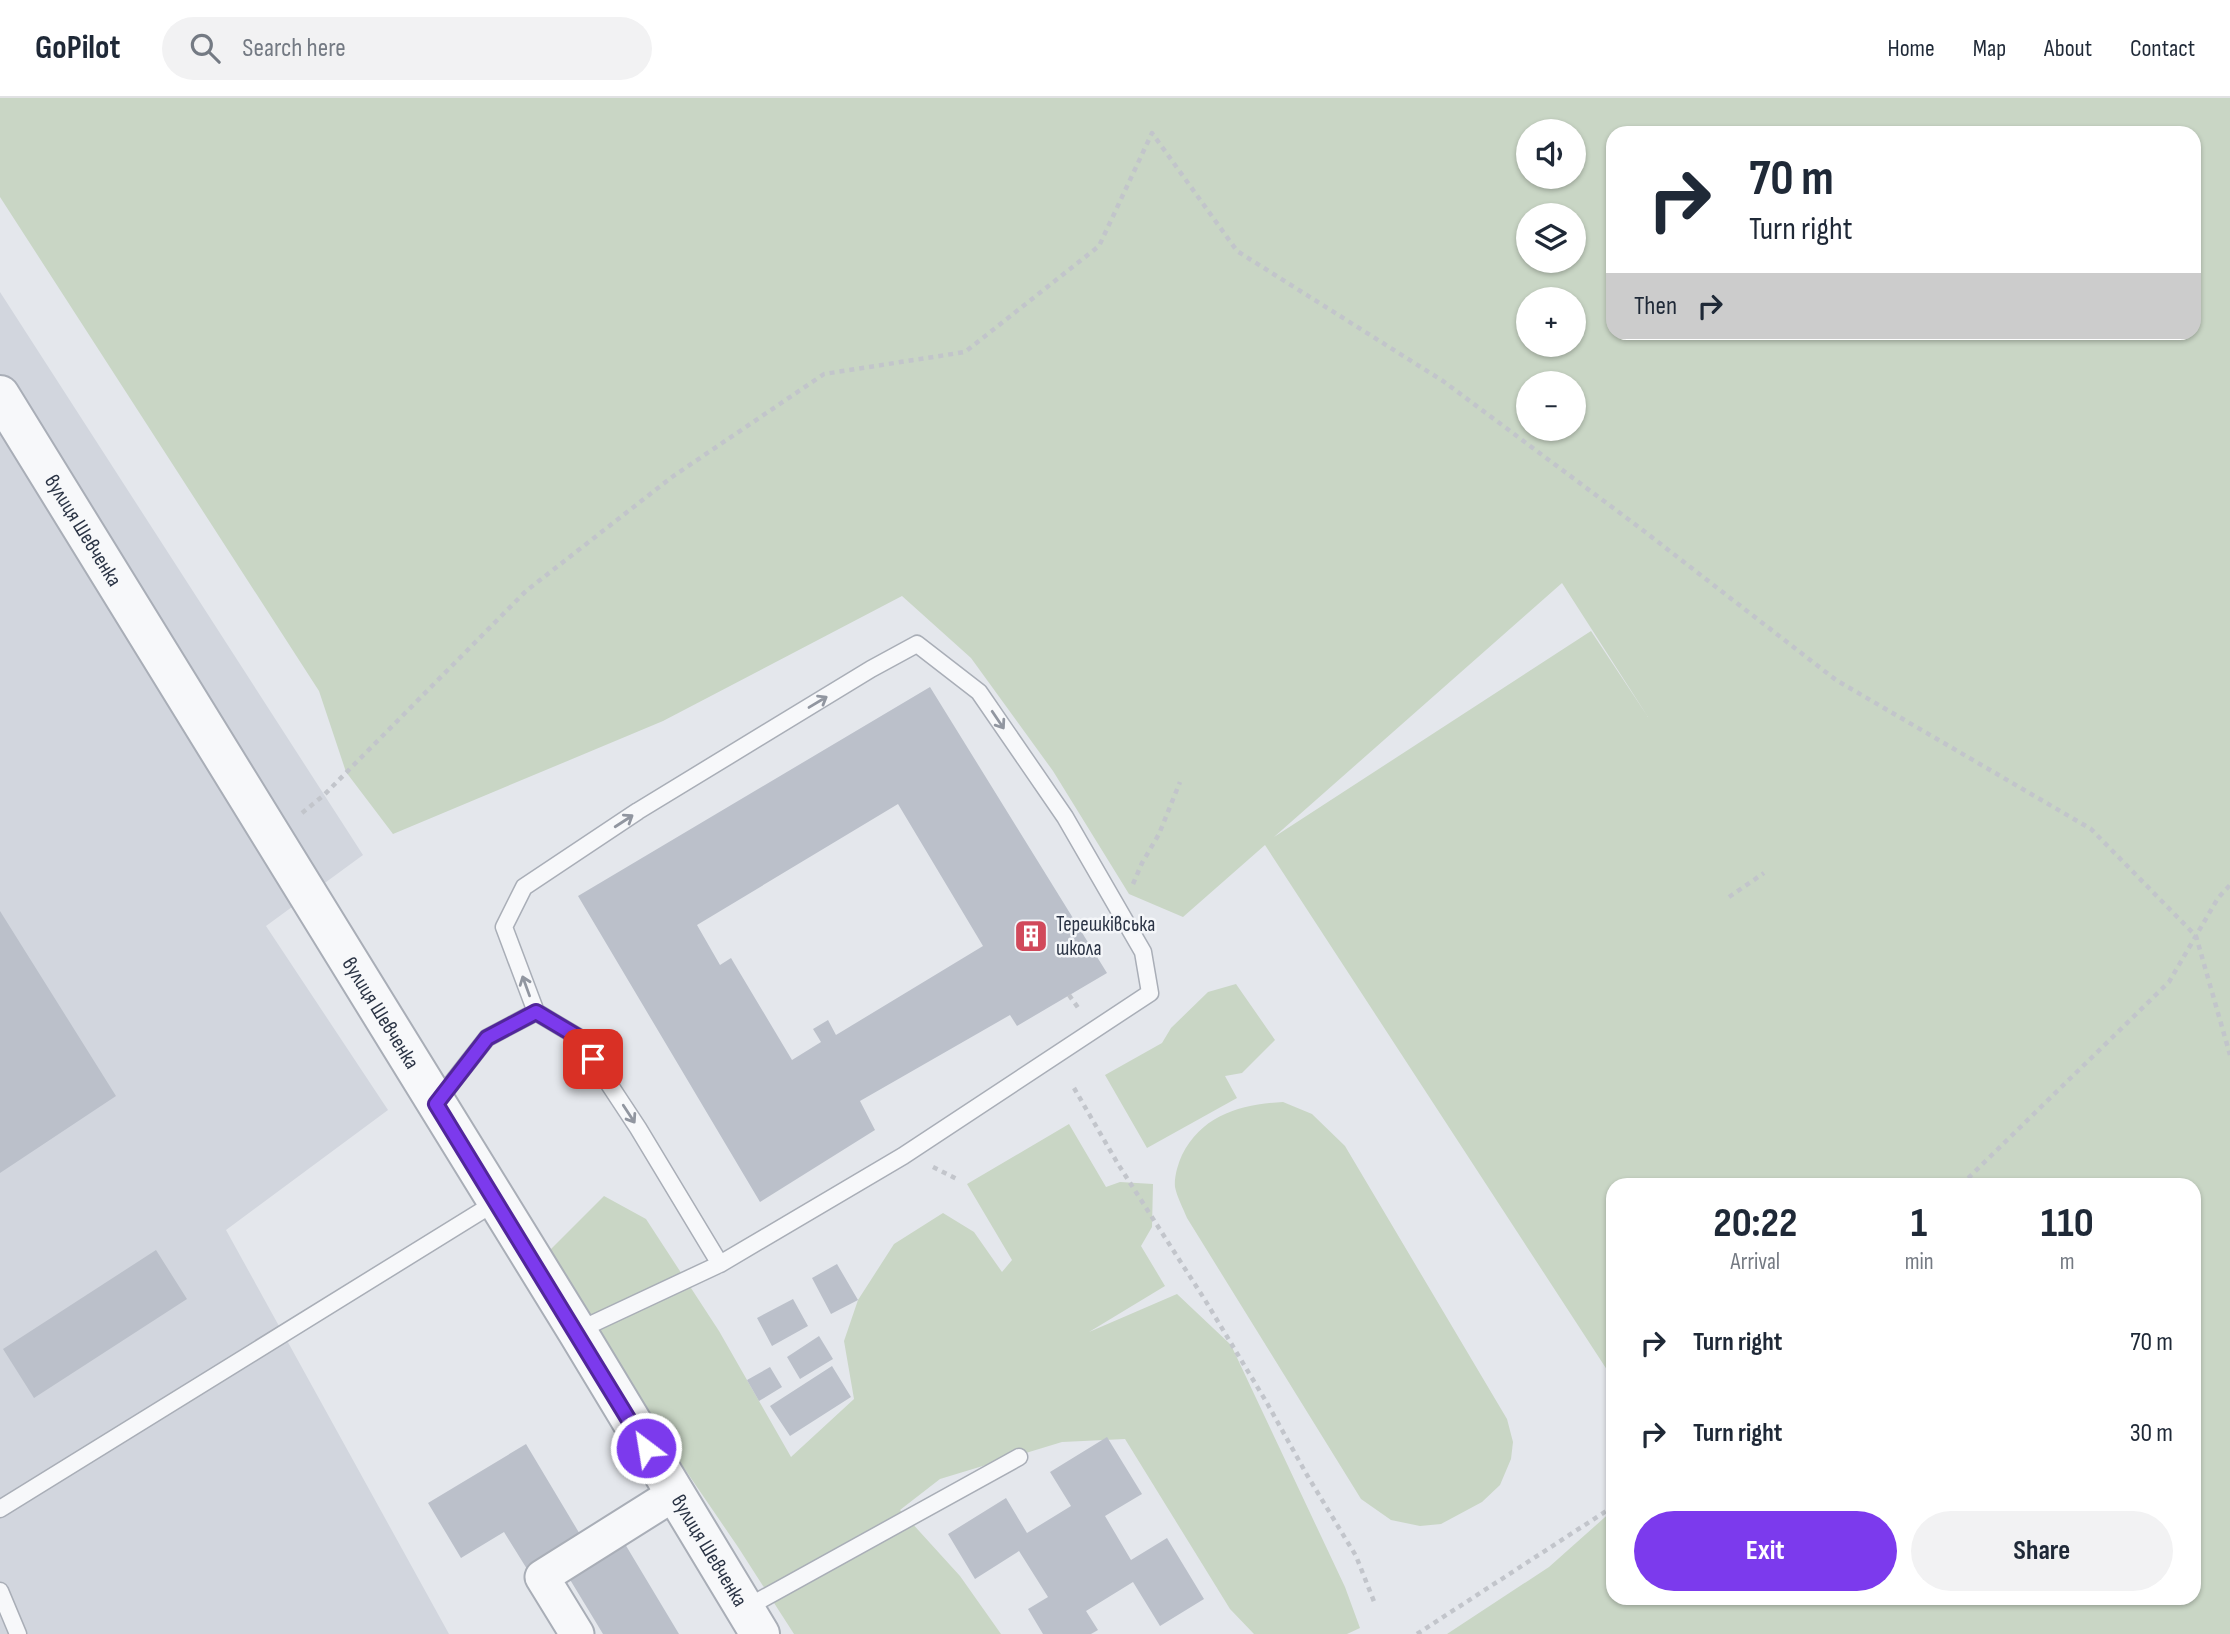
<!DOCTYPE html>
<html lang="en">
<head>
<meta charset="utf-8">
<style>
  body { margin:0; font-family:"Sofia Sans Condensed",sans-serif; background:#f2f2f3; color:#1f2937; height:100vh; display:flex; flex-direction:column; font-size:26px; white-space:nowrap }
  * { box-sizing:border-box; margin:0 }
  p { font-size:23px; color:#747a83 }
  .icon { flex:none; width:38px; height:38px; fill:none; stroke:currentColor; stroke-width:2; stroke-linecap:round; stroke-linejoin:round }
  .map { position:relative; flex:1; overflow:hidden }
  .drawer { position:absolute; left:1606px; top:1080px; width:595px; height:427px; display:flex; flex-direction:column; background:#fff; border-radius:21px; box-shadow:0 2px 5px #0004 }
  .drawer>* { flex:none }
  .top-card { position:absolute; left:1606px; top:28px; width:595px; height:214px; border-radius:21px; box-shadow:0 2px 5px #0004; background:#fff; color:#1f2937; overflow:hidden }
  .tools { position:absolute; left:1516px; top:21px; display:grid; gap:14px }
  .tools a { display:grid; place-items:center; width:70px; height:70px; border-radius:50%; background:#fff; box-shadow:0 2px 5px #0004; font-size:35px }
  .pin { position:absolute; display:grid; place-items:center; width:60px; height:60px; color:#fff; margin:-30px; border-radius:14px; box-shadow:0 4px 10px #0006 }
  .me { position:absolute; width:77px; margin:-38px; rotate:329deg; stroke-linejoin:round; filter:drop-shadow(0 0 5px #0008) }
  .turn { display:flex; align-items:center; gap:24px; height:147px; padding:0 28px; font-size:32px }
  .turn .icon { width:91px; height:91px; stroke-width:2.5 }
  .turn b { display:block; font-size:49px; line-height:60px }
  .then { display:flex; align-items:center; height:66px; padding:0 28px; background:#0003; gap:14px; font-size:26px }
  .eta { display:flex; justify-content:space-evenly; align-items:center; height:119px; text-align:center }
  .eta b { font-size:42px; font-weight:700; line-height:49px }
  .primary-button { display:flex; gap:14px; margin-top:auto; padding:14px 28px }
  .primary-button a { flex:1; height:80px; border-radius:42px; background:#7c3aed; color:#fff; font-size:28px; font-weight:700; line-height:80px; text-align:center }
  .primary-button a+a { background:#f2f2f3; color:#1f2937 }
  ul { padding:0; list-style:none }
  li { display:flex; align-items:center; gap:21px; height:91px; padding:0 28px }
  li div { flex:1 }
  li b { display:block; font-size:26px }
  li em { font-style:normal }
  header { display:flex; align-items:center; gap:42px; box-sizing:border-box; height:98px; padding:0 35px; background:#fff; border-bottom:2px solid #e0e1e3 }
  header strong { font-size:33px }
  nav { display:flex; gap:38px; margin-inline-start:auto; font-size:24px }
  .search { width:490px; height:63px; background:#f2f2f3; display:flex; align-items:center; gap:18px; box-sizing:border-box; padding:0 24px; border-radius:38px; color:#747a83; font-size:26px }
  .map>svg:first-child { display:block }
  .built { fill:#d2d6de }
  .green { fill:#c9d6c5; fill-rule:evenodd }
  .building { fill:#bbc0ca; fill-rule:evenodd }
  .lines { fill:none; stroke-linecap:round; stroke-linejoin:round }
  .service-casing { stroke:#a9aeb7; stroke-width:19 }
  .minor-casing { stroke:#a9aeb7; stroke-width:37 }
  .tertiary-casing { stroke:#a9aeb7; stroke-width:42 }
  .path { stroke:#c2c5cb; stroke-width:4.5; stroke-dasharray:5 5; stroke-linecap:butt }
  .service { stroke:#f7f8fa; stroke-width:16 }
  .minor { stroke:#f7f8fa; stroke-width:33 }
  .tertiary { stroke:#f7f8fa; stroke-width:38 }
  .oneway { stroke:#9196a0 }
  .route-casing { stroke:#51269a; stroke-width:18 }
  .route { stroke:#7c3aed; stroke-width:12 }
  .labels { text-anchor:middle; stroke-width:5; stroke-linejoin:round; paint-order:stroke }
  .street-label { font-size:21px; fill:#2b3445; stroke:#f4f6f9 }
  .poi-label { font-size:21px; fill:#2b3445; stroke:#f4f6f9; text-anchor:start }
</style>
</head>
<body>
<header>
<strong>GoPilot</strong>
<div class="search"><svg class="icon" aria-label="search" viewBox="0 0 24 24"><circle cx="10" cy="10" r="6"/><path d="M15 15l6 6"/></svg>Search here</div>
<nav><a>Home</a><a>Map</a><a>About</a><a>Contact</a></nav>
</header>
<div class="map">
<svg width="2230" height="1536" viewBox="0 0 2230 1536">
  <rect width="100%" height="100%" fill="#e4e7ec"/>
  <path class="built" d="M0,194L363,757L266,828L388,1012L226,1132L449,1536H0Z"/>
  <path class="green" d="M0,0H2230V1536H1447L1549,1469L1613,1412L1614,1500H2194V1087H1614L1613,1281L1265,747L1183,819L1129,796L1053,673L971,560L902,498L663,623L393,736L346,674L319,593L0,99ZM1528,33H1573V79H1528ZM1614,35H2194V234H1614ZM1528,117H1573V163H1528ZM1528,201H1573V247H1528ZM1528,285H1573V331H1528ZM1562,485L1648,619L1591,533L1274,739Z
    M1236,886L1275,942L1242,975L1225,978L1237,1000L1147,1050L1105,977L1162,945L1171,930L1208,894Z
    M1283,1004L1312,1016L1345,1048L1507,1321L1513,1344L1511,1361L1500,1387L1482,1404L1441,1426L1420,1428L1391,1422L1361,1401L1187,1120C1183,1110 1177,1099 1175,1089C1174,1079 1178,1066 1182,1057C1202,1017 1241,1006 1283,1004Z
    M1069,1026L1106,1089L1120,1084L1153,1086L1152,1129L1141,1148L1165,1188L1089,1234L1177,1196L1231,1247L1345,1489L1360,1530L1347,1536H1254L1230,1511L1125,1341L1062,1344L940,1381L900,1412L960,1478L1001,1536H794L738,1449L630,1291L548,1154L604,1098L646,1121L719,1233L791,1359L854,1301L844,1243L858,1202L894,1146L943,1115L974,1134L1002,1174L1012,1162L967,1086Z"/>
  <path class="building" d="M930,589L1107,875L1017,928L1010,917L860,1003L875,1032L760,1104L578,798ZM898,706L983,848L836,937L828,922L813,931L821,944L792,962L731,860L720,867L697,827Z
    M0,813L116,998L0,1075Z
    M156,1152L187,1201L34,1300L3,1251Z
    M837,1166L858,1202L831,1216L812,1180Z
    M793,1201L808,1228L772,1248L757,1220Z
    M819,1238L833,1261L800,1281L787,1259Z
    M832,1268L851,1299L790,1338L770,1308Z
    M770,1269L782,1289L759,1303L747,1282Z
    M1107,1339L1142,1396L1105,1418L1131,1462L1167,1440L1204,1501L1160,1528L1133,1484L1086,1513L1098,1532L1091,1536H1043L1028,1511L1048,1499L1019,1453L975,1481L948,1436L1006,1400L1027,1435L1071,1408L1050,1374Z
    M526,1346L581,1438L622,1441L679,1536H603L566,1475L563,1449L527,1471L504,1434L461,1460L428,1405Z"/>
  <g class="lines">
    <g class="service-casing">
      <path id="service" d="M536,914L578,939L638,1030L720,1166
        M437,1004L487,940L536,914L504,829L524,789L638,713L871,571L917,546L979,594L1065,719L1143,854L1150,895L903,1058L720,1166L577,1233
        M0,1411L496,1104
        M0,1493L18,1536
        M744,1511L1019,1359"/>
    </g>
    <g class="minor-casing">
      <path id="minor" d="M577,1536L542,1479L674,1396"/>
    </g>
    <g class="tertiary-casing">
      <g id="tertiary">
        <path id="s1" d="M0,297L577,1233L760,1536"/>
      </g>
    </g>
    <path class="path" d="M302,715L324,697L526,493L672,379L824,276L965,254L1099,148L1152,35L1237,153L1443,283L1640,430L1836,582L2091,731L2196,838L2230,957
      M1133,786L1142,765L1159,736L1180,684
      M1729,799L1764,775
      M1069,897L1079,911
      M1074,990L1118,1066L1205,1202L1267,1305L1307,1377L1356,1458L1375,1506
      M933,1069L959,1082
      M1961,1087L2169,884L2218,800L2230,787
      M1417,1536L1614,1408"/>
    <use href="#service" class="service"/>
    <use href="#minor" class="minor"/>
    <use href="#tertiary" class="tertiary"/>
  </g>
  <defs><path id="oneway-shaft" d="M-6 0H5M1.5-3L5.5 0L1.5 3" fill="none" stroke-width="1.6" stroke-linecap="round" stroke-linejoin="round" transform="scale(1.75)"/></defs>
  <g class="oneway">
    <use href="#oneway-shaft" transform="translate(818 604) rotate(-31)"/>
    <use href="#oneway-shaft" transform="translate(998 622) rotate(56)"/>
    <use href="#oneway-shaft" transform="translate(624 723) rotate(-33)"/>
    <use href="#oneway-shaft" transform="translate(526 888) rotate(-110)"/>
    <use href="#oneway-shaft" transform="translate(629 1016) rotate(57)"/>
  </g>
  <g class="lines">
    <g class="route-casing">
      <path id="route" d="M593,961L578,939L536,914L487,940L436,1006L646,1350"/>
    </g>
    <use href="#route" class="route"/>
  </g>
  <defs>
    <g id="building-square" transform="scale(1.75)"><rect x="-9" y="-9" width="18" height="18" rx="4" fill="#d1495b" stroke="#f4f6f9"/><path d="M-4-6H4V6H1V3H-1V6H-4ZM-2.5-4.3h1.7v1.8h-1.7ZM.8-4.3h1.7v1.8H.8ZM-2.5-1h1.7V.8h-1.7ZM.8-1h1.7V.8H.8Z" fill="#fff"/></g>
  </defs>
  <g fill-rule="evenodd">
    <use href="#building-square" x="1031" y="838"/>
  </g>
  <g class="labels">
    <g class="street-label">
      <text dy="7" stroke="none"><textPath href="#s1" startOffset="159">вулиця Шевченка</textPath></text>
      <text dy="7" stroke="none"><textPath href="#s1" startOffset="726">вулиця Шевченка</textPath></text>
      <text dy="7" stroke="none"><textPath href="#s1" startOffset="1356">вулиця Шевченка</textPath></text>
    </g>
    <g class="poi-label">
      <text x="1056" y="833">Терешківська<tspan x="1056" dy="24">школа</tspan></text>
    </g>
  </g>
</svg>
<div class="tools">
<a><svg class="icon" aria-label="sound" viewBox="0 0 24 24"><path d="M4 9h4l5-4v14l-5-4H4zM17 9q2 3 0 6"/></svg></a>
<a><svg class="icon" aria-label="layers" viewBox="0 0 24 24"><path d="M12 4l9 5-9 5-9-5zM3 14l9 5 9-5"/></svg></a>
<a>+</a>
<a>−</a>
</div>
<div class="pin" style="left:593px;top:961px;background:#d93025"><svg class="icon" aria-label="arrive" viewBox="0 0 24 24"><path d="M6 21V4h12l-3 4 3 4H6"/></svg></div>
<svg class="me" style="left:646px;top:1350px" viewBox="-20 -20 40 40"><circle r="17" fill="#7c3aed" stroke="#fff" stroke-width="3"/><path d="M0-11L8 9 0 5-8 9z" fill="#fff"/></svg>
<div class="top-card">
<div class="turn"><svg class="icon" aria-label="right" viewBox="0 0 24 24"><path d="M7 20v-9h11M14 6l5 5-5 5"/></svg><div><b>70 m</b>Turn right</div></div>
<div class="then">Then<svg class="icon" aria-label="right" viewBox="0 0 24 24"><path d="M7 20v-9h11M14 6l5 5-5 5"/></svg></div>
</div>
<section class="drawer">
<div class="eta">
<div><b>20:22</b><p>Arrival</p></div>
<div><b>1</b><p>min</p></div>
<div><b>110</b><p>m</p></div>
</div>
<ul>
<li><svg class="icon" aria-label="right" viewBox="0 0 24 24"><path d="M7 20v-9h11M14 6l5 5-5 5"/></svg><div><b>Turn right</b></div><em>70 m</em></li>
<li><svg class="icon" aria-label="right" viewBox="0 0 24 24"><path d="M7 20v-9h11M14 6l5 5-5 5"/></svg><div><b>Turn right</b></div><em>30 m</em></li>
</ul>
<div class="primary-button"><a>Exit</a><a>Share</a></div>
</section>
</div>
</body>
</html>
